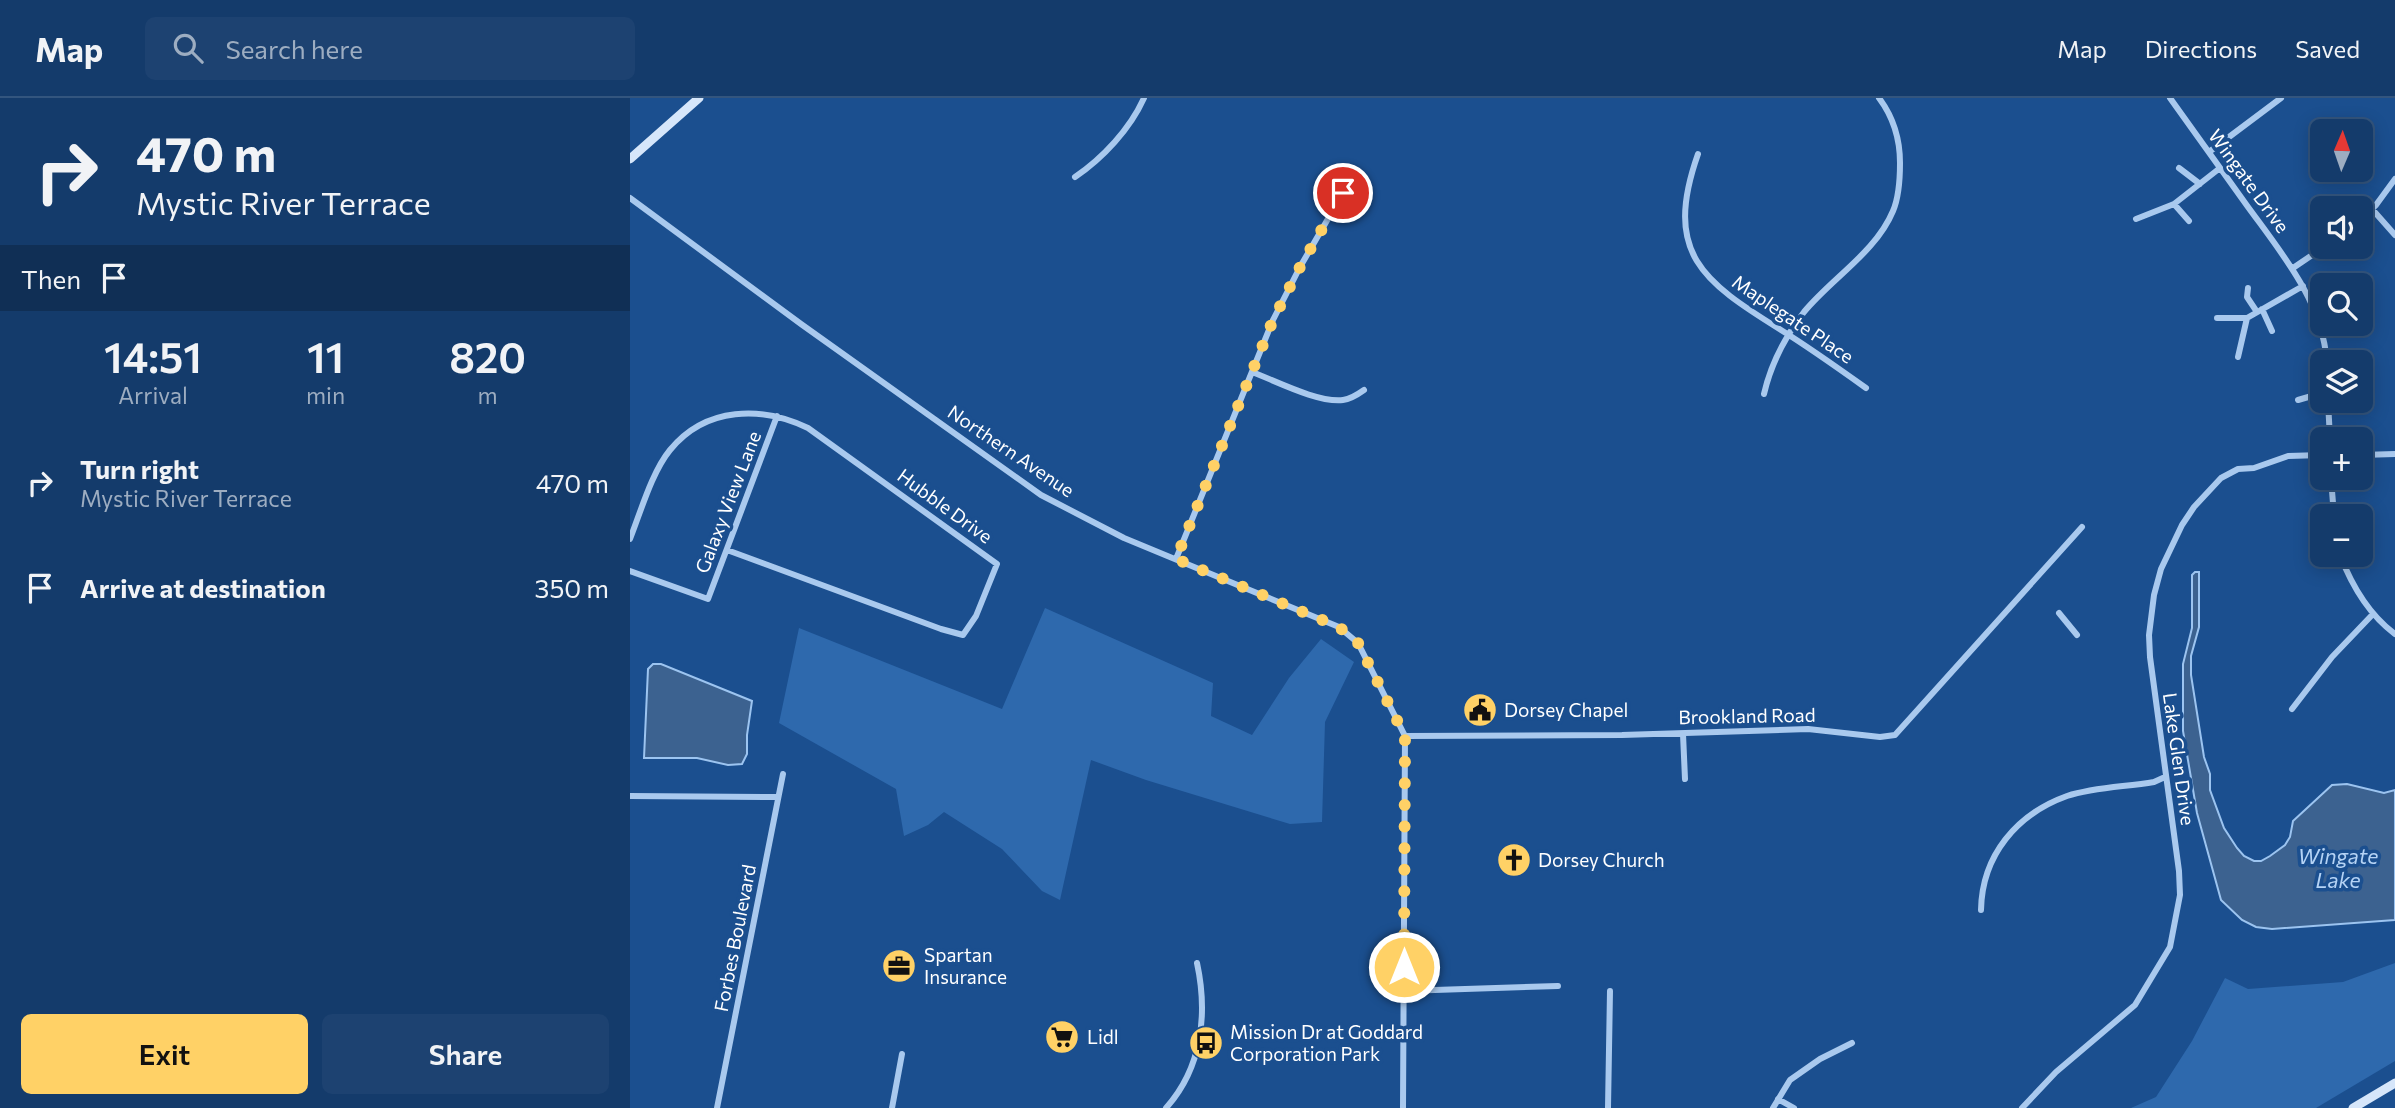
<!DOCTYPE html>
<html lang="en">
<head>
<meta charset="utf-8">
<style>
  body { margin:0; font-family:Commissioner,sans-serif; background:#1d4271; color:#f1f3f6; height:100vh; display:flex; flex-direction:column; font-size:26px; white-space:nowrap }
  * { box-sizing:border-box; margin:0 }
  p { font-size:23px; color:#9dadc1 }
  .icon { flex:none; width:38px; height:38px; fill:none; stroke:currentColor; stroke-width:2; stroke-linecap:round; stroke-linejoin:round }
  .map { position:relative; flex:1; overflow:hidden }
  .panel { display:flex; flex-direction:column; background:#143b6b; width:630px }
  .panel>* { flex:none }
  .top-card { background:#143b6b; color:#f1f3f6; overflow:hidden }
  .needle { width:46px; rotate:2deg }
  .tools { position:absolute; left:1680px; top:21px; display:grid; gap:14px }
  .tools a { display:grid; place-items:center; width:63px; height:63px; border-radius:10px; background:#143b6b; box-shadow:0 4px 18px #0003,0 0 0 2px #33557e; font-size:35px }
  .pin { position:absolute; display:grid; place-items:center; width:60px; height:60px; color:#fff; margin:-30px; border:4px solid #fff; border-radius:50%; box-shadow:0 2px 7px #0007 }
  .me { position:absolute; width:77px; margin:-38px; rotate:0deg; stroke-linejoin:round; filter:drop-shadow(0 0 5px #0008) }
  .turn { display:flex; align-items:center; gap:24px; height:147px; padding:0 21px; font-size:32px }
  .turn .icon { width:91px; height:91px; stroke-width:2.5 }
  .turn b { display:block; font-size:49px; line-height:60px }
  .then { display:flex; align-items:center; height:66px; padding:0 21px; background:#0003; gap:14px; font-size:26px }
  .eta { display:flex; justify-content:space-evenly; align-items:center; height:119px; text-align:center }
  .eta b { font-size:42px; font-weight:600; line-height:49px }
  .button { display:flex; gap:14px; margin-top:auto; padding:14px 21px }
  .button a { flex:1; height:80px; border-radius:10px; background:#ffd166; color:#111; font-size:28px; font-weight:600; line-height:80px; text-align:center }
  .button a+a { background:#1d4271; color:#f1f3f6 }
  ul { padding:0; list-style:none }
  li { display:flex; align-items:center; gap:21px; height:105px; padding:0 21px }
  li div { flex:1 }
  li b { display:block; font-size:26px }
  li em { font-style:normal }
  header { display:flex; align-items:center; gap:42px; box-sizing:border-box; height:98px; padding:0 35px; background:#143b6b; border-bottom:2px solid #33557e }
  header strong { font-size:33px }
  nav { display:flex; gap:38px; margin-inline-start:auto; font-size:24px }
  .search { width:490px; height:63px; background:#1d4271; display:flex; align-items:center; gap:18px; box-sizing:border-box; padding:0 24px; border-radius:10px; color:#9dadc1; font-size:26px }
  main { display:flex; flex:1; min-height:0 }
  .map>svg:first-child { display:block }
  .green { fill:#2e69ad }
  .water { fill:#3c6290; stroke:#9cc4f0; stroke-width:2 }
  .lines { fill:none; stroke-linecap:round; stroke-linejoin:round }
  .street { stroke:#a9c9ee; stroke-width:6 }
  .secondary { stroke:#d6e6fa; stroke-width:9 }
  .route { stroke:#ffd166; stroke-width:12; stroke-dasharray:0 21.6 }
  .labels { text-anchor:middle; stroke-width:7; stroke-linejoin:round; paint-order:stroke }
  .street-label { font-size:19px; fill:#fff; stroke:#1b4f8f }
  .poi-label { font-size:19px; fill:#fff; stroke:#1b4f8f; text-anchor:start }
  .water-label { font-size:21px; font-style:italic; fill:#b5d3f5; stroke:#1b4f8f }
</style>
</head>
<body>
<header>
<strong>Map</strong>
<div class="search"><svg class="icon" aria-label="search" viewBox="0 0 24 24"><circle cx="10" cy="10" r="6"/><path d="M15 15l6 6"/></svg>Search here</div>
<nav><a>Map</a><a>Directions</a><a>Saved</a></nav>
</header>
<main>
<section class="panel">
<div class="top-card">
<div class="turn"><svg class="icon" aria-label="right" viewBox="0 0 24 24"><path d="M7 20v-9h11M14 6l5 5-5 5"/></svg><div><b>470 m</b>Mystic River Terrace</div></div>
<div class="then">Then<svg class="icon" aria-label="arrive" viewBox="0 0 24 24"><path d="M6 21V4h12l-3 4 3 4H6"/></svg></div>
</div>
<div class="eta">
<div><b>14:51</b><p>Arrival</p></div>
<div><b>11</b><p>min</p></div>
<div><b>820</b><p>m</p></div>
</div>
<ul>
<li><svg class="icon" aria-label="right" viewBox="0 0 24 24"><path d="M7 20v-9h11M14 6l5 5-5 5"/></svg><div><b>Turn right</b><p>Mystic River Terrace</p></div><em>470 m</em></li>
<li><svg class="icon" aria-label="arrive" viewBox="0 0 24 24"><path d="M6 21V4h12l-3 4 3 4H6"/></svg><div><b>Arrive at destination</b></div><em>350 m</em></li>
</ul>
<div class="button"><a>Exit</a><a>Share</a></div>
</section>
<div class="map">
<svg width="1765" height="1010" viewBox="0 0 1765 1010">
  <rect width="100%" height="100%" fill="#1b4f8f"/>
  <path class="green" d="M415,510L583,585L581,618L622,637L659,580L691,541L724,564L695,624L692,724L660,726L516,682L461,662L430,802L412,793L372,751L314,714L298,727L274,738L266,691L149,625L169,530L372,611Z
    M1765,865V963L1686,1010H1501L1526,999L1562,943L1595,880L1618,891L1713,884Z"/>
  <path class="water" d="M1565,474H1569V529L1561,558V577L1574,659L1580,676V692L1594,730L1607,750L1614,758L1624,763H1631L1640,758L1655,747L1660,739L1663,723L1702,687L1717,686L1754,695L1765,692V822L1642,831L1626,829L1612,822L1591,802L1567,715L1553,633V566L1562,530V477Z
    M23,566H31L122,603L117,637V656L112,666L98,667L67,660H14L18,571Z"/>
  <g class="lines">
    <path class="street" d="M1540,0C1566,36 1592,73 1618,109C1653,157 1692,203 1697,264
      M1579,54L1651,0
      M1068,56C1033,155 1072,183 1151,232C1180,250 1208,270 1236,290
      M1549,70L1570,86
      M445,79C473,60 500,31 514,0
      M0,100L171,226L411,397L494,440L709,529L728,545L775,638L773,1010
      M1544,106L1559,123
      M1742,111L1765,137
      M1506,121L1544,106L1590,70
      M1731,121L1746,107L1765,81
      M1663,170L1694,149
      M1618,190L1617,199L1627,214
      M1632,211L1642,233
      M1587,220H1617L1673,188
      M1608,259L1617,220
      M622,274C646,283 688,305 713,302C721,301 727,297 734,292
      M1134,296C1141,265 1155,239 1174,214C1202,180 1246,154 1263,113C1269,99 1270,81 1270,65C1270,40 1264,20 1249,0
      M1668,302L1692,295
      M1698,303L1700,341
      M1731,357L1765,356
      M1701,380L1704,418
      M0,441C11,413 22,374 40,352C76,308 132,308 178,330L367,466L346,518L333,537L311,531L97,452
      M1710,457C1722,488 1738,516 1765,536
      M546,461L643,222L670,169L713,95L712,81
      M0,473L78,501L147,318
      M1429,515L1447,537
      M1662,611L1702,559L1743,516
      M1053,636L1055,681
      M775,638L992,637L1178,631L1250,639L1265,637L1452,429
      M0,698L148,699
      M1351,812C1352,757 1387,716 1437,698C1465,689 1495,689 1524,684L1535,679
      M774,893L928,888
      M1148,1001L1164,1010
      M87,1010L153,676
      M262,1010L272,956
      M536,1010C572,970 578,916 567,865
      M978,1010L980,893
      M1143,1010L1160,982L1190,961L1222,945
      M1392,1010L1426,974L1505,907L1540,849L1550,797L1549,773L1520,559L1519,537L1524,497L1531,471L1552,427L1564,409L1591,380L1608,371L1624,370L1658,358L1692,357"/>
    <path class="secondary" d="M0,61L69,0
      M1723,1010L1765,985"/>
  </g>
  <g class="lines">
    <path class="route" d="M713,95L670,169L643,222L546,461L709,529L728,545L775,638L774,869"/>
  </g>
  <defs>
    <g id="civic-disc" transform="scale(1.75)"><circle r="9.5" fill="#ffd166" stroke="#1b4f8f"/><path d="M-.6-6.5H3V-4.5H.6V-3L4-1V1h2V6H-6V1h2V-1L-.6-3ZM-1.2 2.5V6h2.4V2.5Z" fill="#111"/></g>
    <g id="church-disc" transform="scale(1.75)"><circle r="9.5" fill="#ffd166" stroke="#1b4f8f"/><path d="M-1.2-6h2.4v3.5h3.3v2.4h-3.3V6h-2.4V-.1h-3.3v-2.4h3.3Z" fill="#111"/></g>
    <g id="office-disc" transform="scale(1.75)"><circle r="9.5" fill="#ffd166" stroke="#1b4f8f"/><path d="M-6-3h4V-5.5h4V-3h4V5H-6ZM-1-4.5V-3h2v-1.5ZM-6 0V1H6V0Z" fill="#111"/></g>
    <g id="supermarket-disc" transform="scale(1.75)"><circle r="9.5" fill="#ffd166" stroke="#1b4f8f"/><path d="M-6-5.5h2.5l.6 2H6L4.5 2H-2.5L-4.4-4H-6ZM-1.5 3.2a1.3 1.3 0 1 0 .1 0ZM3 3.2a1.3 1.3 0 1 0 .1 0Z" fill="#111"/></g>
    <g id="bus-disc" transform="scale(1.75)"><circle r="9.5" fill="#ffd166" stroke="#1b4f8f"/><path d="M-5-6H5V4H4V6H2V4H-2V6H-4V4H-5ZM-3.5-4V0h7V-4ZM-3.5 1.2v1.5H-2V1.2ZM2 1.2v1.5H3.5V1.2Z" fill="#111"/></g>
  </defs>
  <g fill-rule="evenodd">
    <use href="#civic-disc" x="850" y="612"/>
    <use href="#church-disc" x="884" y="762"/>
    <use href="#office-disc" x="269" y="868"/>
    <use href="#supermarket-disc" x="432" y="939"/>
    <use href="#bus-disc" x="576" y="945"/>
  </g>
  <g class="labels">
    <g class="street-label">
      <text transform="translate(1619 83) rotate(54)" y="7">Wingate Drive</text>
      <text transform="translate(1163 221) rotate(34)" y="7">Maplegate Place</text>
      <text transform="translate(381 353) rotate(34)" y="7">Northern Avenue</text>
      <text transform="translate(98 404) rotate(-69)" y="7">Galaxy View Lane</text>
      <text transform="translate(315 408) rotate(36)" y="7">Hubble Drive</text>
      <text transform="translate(1117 618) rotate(-1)" y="7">Brookland Road</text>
      <text transform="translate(1549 661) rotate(82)" y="7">Lake Glen Drive</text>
      <text transform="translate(105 840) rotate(-79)" y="7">Forbes Boulevard</text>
    </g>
    <g class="poi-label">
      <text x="874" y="619">Dorsey Chapel</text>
      <text x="908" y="769">Dorsey Church</text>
      <text x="294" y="864">Spartan<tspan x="294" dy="22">Insurance</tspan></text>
      <text x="600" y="941">Mission Dr at Goddard<tspan x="600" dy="22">Corporation Park</tspan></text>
      <text x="457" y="946">Lidl</text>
    </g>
    <g class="water-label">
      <text x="1708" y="766">Wingate<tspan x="1708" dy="24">Lake</tspan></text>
    </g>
  </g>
</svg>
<div class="tools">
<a><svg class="needle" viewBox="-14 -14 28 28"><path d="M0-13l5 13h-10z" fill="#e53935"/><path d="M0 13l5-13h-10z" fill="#9dadc1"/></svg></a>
<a><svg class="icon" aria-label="sound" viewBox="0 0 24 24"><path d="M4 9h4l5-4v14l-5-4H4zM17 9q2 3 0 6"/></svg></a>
<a><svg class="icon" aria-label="search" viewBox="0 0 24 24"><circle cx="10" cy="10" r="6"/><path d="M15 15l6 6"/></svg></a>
<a><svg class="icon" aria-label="layers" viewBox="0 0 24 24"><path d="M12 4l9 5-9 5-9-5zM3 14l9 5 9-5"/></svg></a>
<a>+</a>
<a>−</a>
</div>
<div class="pin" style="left:713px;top:95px;background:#d93025"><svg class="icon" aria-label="arrive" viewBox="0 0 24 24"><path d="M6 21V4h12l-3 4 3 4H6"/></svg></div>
<svg class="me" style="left:774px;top:869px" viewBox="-20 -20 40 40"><circle r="17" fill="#ffd166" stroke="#fff" stroke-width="3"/><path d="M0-11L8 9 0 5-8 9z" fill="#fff"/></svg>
</div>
</main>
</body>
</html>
